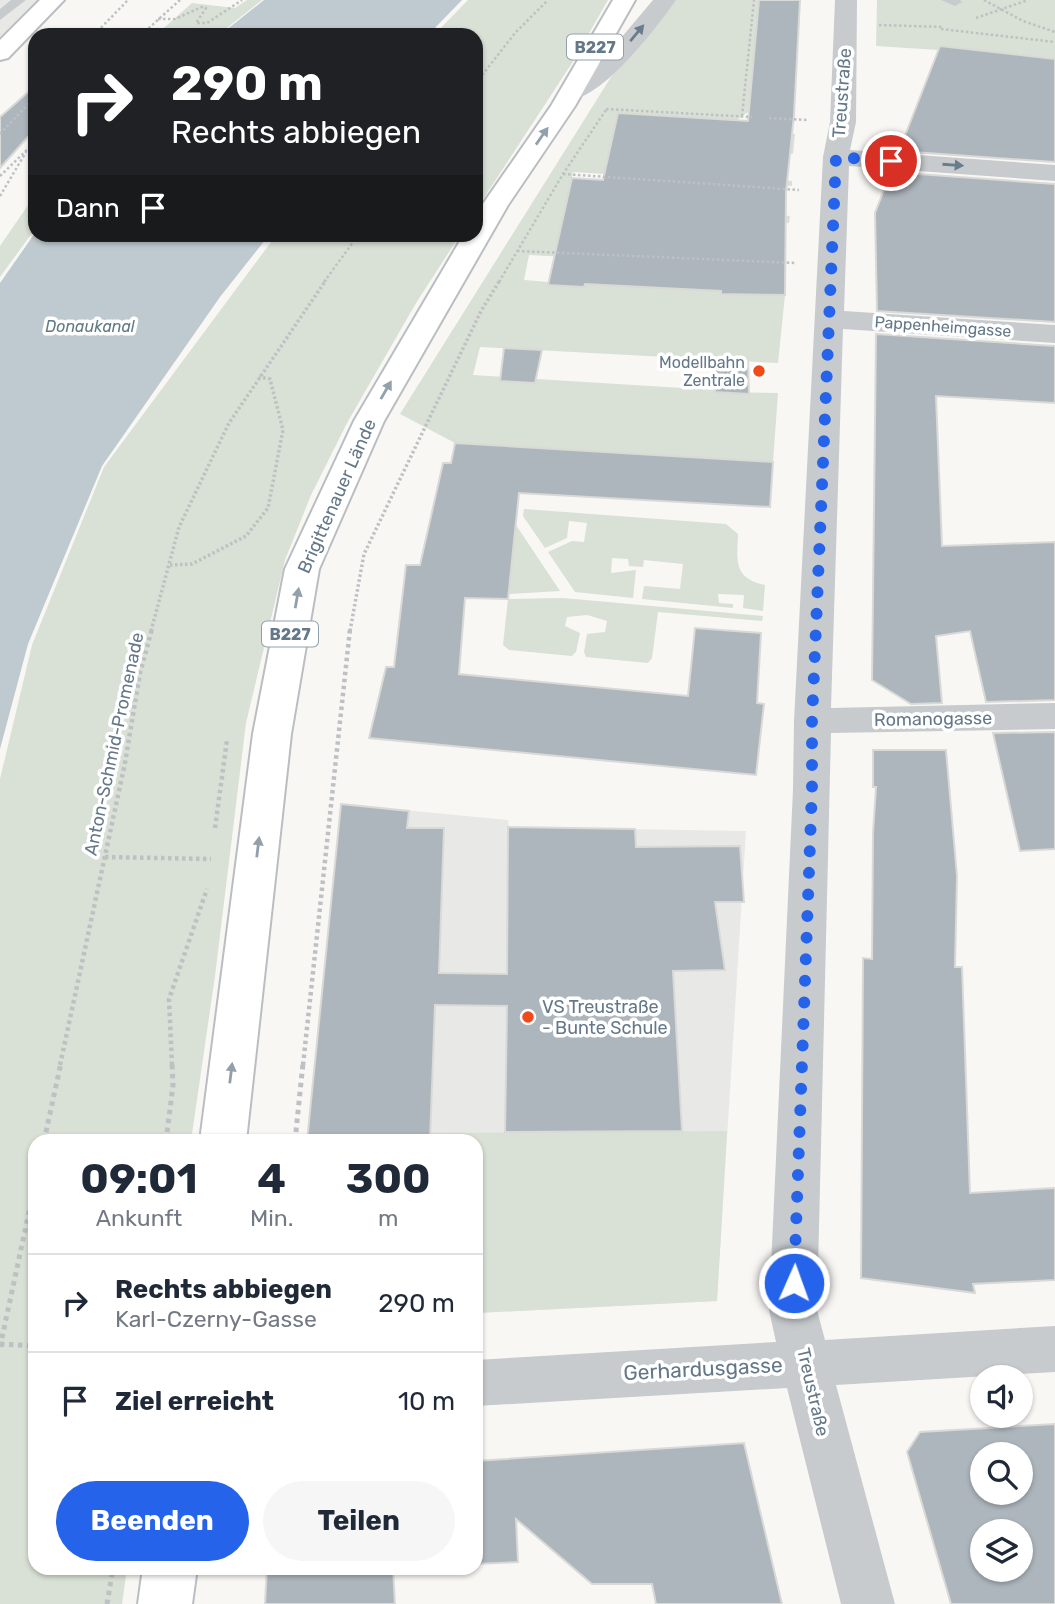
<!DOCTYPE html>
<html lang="de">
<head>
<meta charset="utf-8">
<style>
  body { margin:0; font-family:Rubik,sans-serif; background:#f6f6f7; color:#1f2937; height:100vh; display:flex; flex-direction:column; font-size:26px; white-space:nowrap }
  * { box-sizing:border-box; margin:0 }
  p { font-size:23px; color:#747a83 }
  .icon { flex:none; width:38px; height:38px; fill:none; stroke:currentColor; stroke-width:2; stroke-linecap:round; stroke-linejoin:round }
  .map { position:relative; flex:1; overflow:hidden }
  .panel { position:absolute; left:28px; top:1134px; width:455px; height:441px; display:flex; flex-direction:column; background:#fff; border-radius:21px; box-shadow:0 2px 5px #0004 }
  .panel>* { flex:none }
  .guide { position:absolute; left:28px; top:28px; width:455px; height:214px; border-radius:21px; box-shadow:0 2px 5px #0004; background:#202124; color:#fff; overflow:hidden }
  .fabs { position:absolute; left:970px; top:1365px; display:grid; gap:14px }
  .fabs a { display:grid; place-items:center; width:63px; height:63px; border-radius:50%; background:#fff; box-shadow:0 2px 5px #0004; font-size:35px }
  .pin { position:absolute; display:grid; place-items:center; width:60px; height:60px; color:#fff; margin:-30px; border:4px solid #fff; border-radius:50%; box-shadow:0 2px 7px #0007 }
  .me { position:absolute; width:77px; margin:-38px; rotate:2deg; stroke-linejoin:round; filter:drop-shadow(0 0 5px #0008) }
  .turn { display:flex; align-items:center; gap:24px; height:147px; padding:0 28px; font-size:32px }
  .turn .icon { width:91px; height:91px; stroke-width:2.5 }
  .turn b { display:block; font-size:49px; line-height:60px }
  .then { display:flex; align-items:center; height:66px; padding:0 28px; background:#0003; gap:14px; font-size:26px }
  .eta { display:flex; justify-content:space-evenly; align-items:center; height:119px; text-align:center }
  .eta b { font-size:42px; font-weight:700; line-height:49px }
  .action { display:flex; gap:14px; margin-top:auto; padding:14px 28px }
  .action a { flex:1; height:80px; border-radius:42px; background:#2563eb; color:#fff; font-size:28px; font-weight:700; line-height:80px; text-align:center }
  .action a+a { background:#f6f6f7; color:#1f2937 }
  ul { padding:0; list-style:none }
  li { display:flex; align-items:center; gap:21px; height:98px; padding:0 28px; border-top:2px solid #e0e1e3 }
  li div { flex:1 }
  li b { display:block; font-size:26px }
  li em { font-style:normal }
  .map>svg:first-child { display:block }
  .built { fill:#e8e9e7 }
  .green { fill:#d9e0d5 }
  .water { fill:#becacf }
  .building { fill:#adb6bc; stroke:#d9d9d6; stroke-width:2; fill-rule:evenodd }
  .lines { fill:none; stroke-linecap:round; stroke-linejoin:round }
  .primary-casing { stroke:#babec2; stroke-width:4 }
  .path-far3 { stroke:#bec1c3; stroke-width:2.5; stroke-dasharray:2.5 2.5; stroke-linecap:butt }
  .path-far2 { stroke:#bec1c3; stroke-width:3.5; stroke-dasharray:2.5 2.5; stroke-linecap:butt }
  .path-far1 { stroke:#bec1c3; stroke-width:4.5; stroke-dasharray:3.5 3.5; stroke-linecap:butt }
  .path { stroke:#bec1c3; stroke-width:5; stroke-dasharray:4.5 4.5; stroke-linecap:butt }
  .lane { fill:#c7cbce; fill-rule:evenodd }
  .street { fill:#c7cbce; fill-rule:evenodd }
  .primary { fill:#fff; fill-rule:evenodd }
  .oneway { fill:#697c8c }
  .oneway2 { fill:#92a0ac }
  .route { stroke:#2563eb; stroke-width:12; stroke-dasharray:0 21.6 }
  .poi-dot { fill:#f1491a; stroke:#fff; stroke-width:2.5 }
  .labels { text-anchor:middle; stroke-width:7; stroke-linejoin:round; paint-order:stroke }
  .shield { fill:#fff; stroke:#92a0ac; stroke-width:2 }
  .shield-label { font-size:16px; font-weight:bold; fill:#647888 }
  .far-water-label { font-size:16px; font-style:italic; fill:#5f7b83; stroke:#fff }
  .far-street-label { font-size:16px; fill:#647888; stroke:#fff }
  .far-poi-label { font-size:16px; fill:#647888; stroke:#fff; text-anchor:end }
  .street-label { font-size:18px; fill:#647888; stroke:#fff }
  .poi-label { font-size:18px; fill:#647888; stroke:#fff; text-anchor:start }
  .near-street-label { font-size:21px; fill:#647888; stroke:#fff }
</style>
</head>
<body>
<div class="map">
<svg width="1055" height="1604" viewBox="0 0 1055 1604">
  <rect width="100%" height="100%" fill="#f8f7f4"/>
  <path class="built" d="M0,0H41L0,42Z
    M341,804L508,820L509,827L746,831L717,1301L476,1313V1141H430V1133L308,1131Z"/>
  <path class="green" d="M247,0H262L218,35H156L192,3L235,8Z
    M468,0H608L572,63L476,210V35H434Z
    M672,0H759L748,112L737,120L618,113L614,133L795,134L793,154L754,151L751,178L792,181V186L573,172L567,201L790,216L789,223L773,221L785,269L529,255L524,280L548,282V285L584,287L585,284L721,291L722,294L785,295L778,363L480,347L473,375L715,390V392L778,393L773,462L455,443L400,414L621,61Z
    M877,0H1055V59L941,46L939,50L876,46Z
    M35,195V229L0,277V246Z
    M277,234L460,235L416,303L347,423L311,495L285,560L246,723L215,976L191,1141H35V1568H127L122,1604H0V779L32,645L104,467Z
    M524,509L726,524L738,534C737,561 733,578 765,585L763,611L743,608L744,595L718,594L719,603L733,604V608L642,599L644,586L680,589L683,564L644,560L643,567L629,566L628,559L612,558L611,573L636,570L633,598L575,592L548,552L572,541L584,542L587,523L569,521L567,538L545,548L523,516Z
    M516,525L560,591L509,594Z
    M563,598L763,616L762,621L658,612L652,658L648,663L586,657L584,652L587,634L605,632L607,621L587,615L567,617L565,626L580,633L576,652L572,656L509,650L503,645L508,599Z
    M727,1131L717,1301L476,1313V1141H430V1133Z"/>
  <path class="water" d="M264,0H462L428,35H220Z
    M35,233L269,235L220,297L102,466L28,644L0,749V283Z"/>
  <path class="building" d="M759,0H800L794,115L786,192L785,295L721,294V291L585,284L584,287L548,285L572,178L603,180L618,113L748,121Z
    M940,46L1055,59V162L899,151Z
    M35,86V129L0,168V117Z
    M891,172L1055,184V322L877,311L875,213Z
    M876,334L1055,346V403L936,396L942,546L1055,542V700L986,702L970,631L936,636L942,703L911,704L872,680Z
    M504,348L542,350L535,383L500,381Z
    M714,360L748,362L749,394L715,392Z
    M455,443L773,462L770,507L519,493L508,599L465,598L459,674L688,696L695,628L761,633L757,703L764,704L756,775L369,738L386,667H394L406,565H420L443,463H451Z
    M1055,732V849L1020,851L993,733Z
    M873,750H946L957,876L955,967H962L970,1193L1055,1188V1280L973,1284L975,1293L861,1278L863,958L872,959L873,833L876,787H873Z
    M341,804L409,811L407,828H444L439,973L507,974L508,827L635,829L636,847L740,846L744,902H715L725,970L673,971L682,1131L505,1132L507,1006L435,1005L430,1141H307Z
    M1055,1424V1604H951L907,1452L920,1432ZM982,1454H1020V1493H982ZM982,1531H1020V1570H982Z
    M744,1443L782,1604H656L652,1584H592L516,1519L518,1562L476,1564V1461Z
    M267,1568H393L395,1604H265Z"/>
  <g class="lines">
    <g class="primary-casing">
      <path id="primary" d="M40,0H64L8,58L0,60V40Z
        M613,0H635L575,106L508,205L384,421L319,569L291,734L246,1141H200L253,734L285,569L354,421L464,234H476V214L551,106Z
        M143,1568H197L192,1604H138Z"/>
    </g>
    <path class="path-far3" d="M984,0L1023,21L1055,32
      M976,18L1028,0
      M158,19H175L202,7L206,8L196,23H207L242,0
      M879,25L944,27
      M941,29L1055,42
      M94,35L128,0
      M141,35L180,0
      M476,83L515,33L548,0
      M606,109L752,117
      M742,116L754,0
      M769,118L807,120
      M0,134L35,97
      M563,174L799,190
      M0,176L35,142
      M0,196L26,152
      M517,251L796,263
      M324,282L359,234
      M499,282L563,174L606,110"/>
    <path class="path-far2" d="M170,565L192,564L246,536L268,508L283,430L270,379L259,377
      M151,631L179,527L229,423L326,280
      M350,631L364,554L481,311L500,280"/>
    <path class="path-far1" d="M215,828L227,740
      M105,857L211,859
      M60,1065L125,763L140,673L152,629
      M172,1065L169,999L207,889
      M303,1065L350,629"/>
    <path class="path" d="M44,1141L61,1063
      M166,1141L173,1085L172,1063
      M295,1141L303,1063
      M0,1344L35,1346
      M0,1347L35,1184
      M107,1604L113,1568"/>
    <path class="lane" d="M11,0H26L0,20V9Z
      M941,0H960L962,2L955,6Z"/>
    <path class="street" d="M653,0H676C657,27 596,109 560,100L557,95L560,90L600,63Z
      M835,0H857L856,122L850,150L1055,165V181L849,166L844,311L1055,325V343L843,329L831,708L1055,703V729L831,733L817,1310L825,1340L1055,1326V1372L836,1385L895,1604H841L787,1388L476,1406V1360L776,1342L769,1310L793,789L794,721L823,157L830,122Z"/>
    <use href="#primary" class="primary"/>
  </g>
  <defs><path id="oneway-solid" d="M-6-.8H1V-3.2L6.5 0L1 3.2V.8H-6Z" transform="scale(1.75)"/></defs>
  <g class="oneway">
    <use href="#oneway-solid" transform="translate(637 33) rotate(-50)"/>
    <use href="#oneway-solid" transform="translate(953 165) rotate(4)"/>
  </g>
  <g class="oneway2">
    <use href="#oneway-solid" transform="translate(542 136) rotate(-55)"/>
    <use href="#oneway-solid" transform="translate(386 390) rotate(-60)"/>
    <use href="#oneway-solid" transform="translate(297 598) rotate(-80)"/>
    <use href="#oneway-solid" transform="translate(258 847) rotate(-83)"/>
    <use href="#oneway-solid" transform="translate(231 1073) rotate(-83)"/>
  </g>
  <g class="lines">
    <path class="route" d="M794,1283L812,789V721L836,157L891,161"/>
  </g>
  <g class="poi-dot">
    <circle cx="759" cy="371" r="7"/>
    <circle cx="528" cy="1017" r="7"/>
  </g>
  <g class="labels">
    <g class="shield">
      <rect x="567" y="34.5" width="56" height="25" rx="5"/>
      <rect x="262" y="621.5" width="56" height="25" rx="5"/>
    </g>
    <g class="shield-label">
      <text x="595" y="53">B227</text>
      <text x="290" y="640">B227</text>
    </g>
    <g class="far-water-label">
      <text x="90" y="332">Donaukanal</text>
    </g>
    <g class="far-street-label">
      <text transform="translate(943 326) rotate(4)" y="6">Pappenheimgasse</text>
    </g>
    <g class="far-poi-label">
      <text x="745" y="368">Modellbahn<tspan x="745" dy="18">Zentrale</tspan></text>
    </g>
    <g class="street-label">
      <text transform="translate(842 93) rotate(-86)" y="6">Treustraße</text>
      <text transform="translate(337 496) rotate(-66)" y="6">Brigittenauer Lände</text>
      <text transform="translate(933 719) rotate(-1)" y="6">Romanogasse</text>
      <text transform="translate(114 744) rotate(-78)" y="6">Anton-Schmid-Promenade</text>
      <text transform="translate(813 1392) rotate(77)" y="6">Treustraße</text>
    </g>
    <g class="poi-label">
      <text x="542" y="1013">VS Treustraße<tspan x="542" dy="21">- Bunte Schule</tspan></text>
    </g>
    <g class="near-street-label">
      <text transform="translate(703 1369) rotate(-3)" y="7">Gerhardusgasse</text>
    </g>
  </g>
</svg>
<div class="fabs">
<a><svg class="icon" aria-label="sound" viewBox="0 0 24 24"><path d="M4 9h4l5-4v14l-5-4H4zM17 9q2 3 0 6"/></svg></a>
<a><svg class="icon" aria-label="search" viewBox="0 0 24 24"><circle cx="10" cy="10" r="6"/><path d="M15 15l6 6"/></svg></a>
<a><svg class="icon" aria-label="layers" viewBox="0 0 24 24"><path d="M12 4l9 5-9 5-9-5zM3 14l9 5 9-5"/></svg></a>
</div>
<div class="pin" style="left:891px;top:161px;background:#d93025"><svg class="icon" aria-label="arrive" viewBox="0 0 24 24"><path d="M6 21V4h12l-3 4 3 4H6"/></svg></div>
<svg class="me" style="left:794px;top:1283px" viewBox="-20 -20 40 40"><circle r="17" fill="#2563eb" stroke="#fff" stroke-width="3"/><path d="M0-11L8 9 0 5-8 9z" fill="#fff"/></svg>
<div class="guide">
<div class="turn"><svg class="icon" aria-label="right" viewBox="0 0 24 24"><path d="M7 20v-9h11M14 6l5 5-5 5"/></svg><div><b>290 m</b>Rechts abbiegen</div></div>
<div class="then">Dann<svg class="icon" aria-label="arrive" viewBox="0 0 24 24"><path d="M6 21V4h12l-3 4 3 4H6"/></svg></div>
</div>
<section class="panel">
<div class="eta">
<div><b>09:01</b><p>Ankunft</p></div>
<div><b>4</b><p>Min.</p></div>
<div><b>300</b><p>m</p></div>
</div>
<ul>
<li><svg class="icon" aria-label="right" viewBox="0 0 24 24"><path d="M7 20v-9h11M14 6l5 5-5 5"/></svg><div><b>Rechts abbiegen</b><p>Karl-Czerny-Gasse</p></div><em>290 m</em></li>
<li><svg class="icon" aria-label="arrive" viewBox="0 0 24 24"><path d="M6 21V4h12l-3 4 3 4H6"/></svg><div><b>Ziel erreicht</b></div><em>10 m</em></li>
</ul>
<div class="action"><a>Beenden</a><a>Teilen</a></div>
</section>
</div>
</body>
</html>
